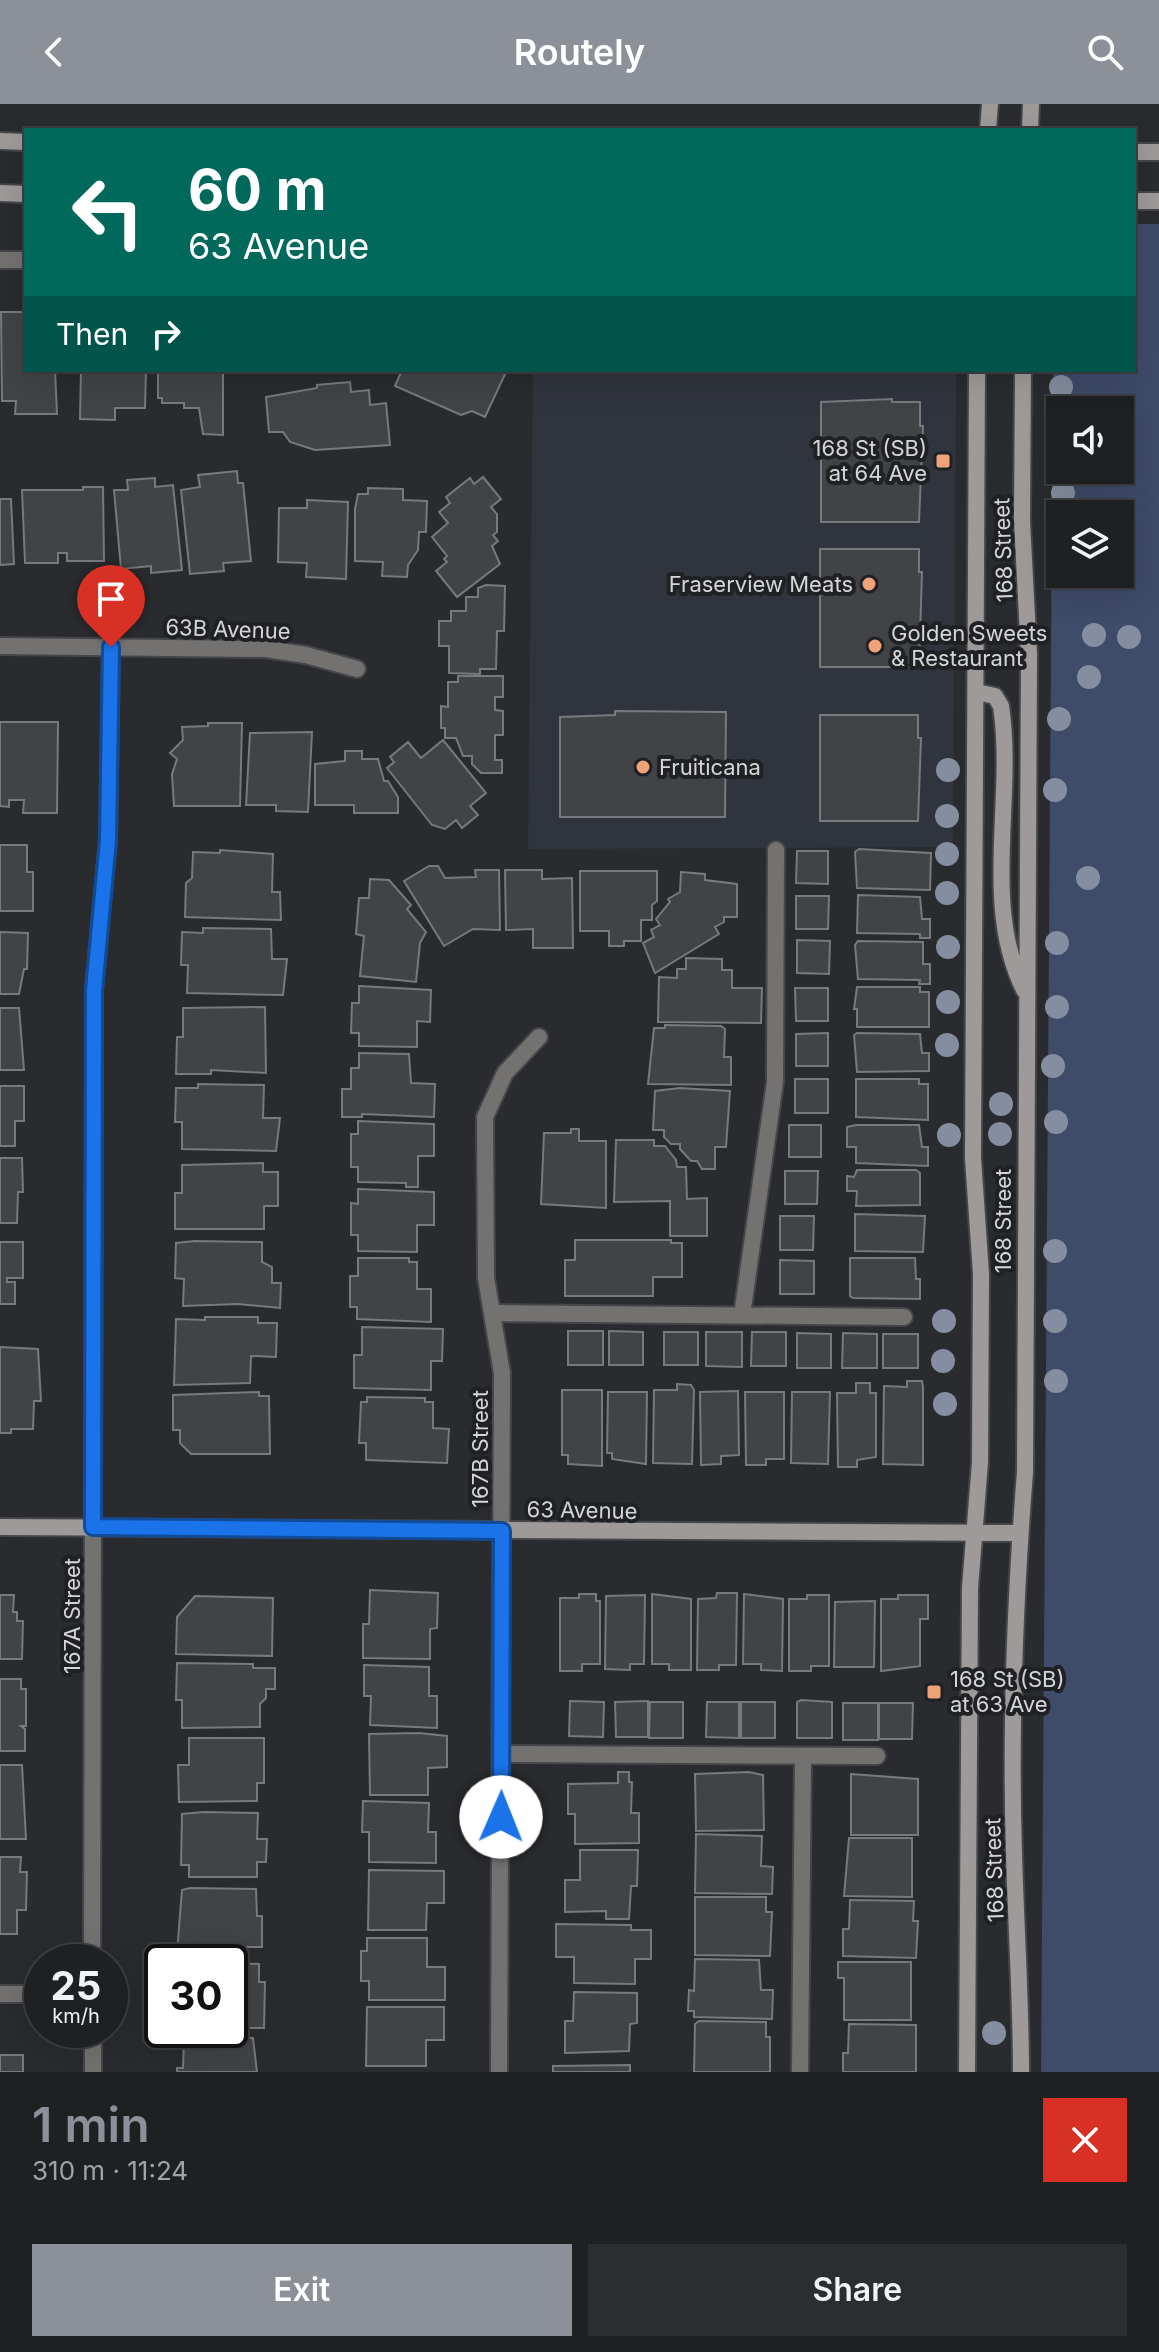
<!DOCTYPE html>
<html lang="en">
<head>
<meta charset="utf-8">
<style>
  body { margin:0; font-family:Inter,sans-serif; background:#2c2d2f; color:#f1f3f6; height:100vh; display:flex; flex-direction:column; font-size:30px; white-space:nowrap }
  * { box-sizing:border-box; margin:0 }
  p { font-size:26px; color:#a1a3a5 }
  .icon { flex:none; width:44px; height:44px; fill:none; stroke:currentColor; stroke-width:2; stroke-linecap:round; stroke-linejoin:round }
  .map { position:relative; height:1968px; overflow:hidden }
  .side { display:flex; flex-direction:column; background:#1f2022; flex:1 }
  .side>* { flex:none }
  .guide { position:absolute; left:24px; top:24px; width:1112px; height:244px; border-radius:0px; box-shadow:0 8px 32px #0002,0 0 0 2px #3c3e40; background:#00695c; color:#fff; overflow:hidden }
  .fabs { position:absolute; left:1046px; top:292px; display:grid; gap:16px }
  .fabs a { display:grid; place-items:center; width:88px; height:88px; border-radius:0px; background:#1f2022; box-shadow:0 8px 32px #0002,0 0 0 2px #3c3e40; font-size:40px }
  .speed { position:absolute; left:24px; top:1840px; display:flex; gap:16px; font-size:40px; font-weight:700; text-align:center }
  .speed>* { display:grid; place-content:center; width:104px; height:104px; border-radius:50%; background:#1f2022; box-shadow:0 8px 32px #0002,0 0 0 2px #3c3e40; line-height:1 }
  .speed small { font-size:20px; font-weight:400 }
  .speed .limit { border:4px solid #111; border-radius:12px; background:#fff; color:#111 }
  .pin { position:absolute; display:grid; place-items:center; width:68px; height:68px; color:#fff; margin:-82px -34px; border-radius:50% 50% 50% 0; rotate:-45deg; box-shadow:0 0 8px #0007 }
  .pin .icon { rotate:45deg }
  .me { position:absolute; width:88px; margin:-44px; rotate:1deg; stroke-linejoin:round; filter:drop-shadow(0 0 6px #0008) }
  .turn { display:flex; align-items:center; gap:28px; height:168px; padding:0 32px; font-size:36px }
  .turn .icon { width:104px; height:104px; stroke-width:2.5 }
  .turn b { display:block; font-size:56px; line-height:68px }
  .then { display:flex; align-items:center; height:76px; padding:0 32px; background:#0003; gap:16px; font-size:30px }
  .round { display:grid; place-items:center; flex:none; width:84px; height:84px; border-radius:0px; background:#2c2d2f }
  .head { display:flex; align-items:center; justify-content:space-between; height:136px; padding:0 32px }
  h1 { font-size:48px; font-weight:600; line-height:60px; color:#8c9099 }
  .button { display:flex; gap:16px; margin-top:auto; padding:16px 32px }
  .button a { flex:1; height:92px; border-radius:0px; background:#8c9099; color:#fff; font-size:32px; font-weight:600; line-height:92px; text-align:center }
  .button a+a { background:#2c2d2f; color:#f1f3f6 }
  header { display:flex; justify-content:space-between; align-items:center; height:104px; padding:0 32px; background:#8c9099; color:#fff; font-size:36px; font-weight:600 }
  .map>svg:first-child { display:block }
  .built { fill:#30343c }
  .green { fill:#3e4b69; fill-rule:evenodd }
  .building { fill:#414346; stroke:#77797d; stroke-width:2 }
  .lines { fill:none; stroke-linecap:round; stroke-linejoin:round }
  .lane-casing { stroke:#444649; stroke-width:20 }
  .street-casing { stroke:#444649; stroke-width:20 }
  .secondary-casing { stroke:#444649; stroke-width:20 }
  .lane { stroke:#747271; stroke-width:16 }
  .street { stroke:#747271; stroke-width:16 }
  .secondary { stroke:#9e9a99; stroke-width:16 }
  .tree { fill:#858ea0 }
  .route-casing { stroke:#114b97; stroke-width:20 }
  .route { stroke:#1a73e8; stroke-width:14 }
  .poi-dot { fill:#f0a279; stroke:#202124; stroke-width:3 }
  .labels { text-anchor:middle; stroke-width:8; stroke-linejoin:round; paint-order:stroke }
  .poi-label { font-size:22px; fill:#d4d5d7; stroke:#202124; text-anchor:start }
  .street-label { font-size:22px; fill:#d4d5d7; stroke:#202124 }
</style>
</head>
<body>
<header><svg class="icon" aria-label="back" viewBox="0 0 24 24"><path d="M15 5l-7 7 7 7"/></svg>Routely<svg class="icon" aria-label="search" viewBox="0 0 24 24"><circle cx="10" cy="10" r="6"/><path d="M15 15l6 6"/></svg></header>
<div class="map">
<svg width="1159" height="1968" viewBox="0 0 1159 1968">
  <rect width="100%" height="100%" fill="#292b2e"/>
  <path class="built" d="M533,266H956L953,743L528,745Z"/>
  <path class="green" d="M1134,120H1159V1968H1041L1053,266H1134ZM1060,306H1120V366H1060ZM1120,410V470H1060V410Z"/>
  <path class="building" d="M1,208H26V266H55L57,310H15L16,297H2Z
    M81,266H146L145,304H115V316L80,315Z
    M158,266H223V331L203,330L199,304H184V299H162V294H158Z
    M402,266H507L485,313L472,307L461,311L395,282Z
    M350,278L351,288L369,286L370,301L386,299L390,341L315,346L290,338L283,328H269L266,293L317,284V281Z
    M892,295V298H920V322H923L919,418H821V298Z
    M237,367L238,379H243L251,457L223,459L224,467L190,470L181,386L200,383L198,371Z
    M483,373L501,395L491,403L497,410V428L493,431L498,437L492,442L500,460L457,493L436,467L447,458L444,455L447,452L432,433L448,419L439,408L450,399L446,393L470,374L474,380Z
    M155,374V383L173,381L182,466L151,469V462L121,465L114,386H128L127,376Z
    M83,383H103L104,457H67V449H58V459H25L22,386H83Z
    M368,384L403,385V396L427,397L426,428H419L418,446L408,461L407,473L382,472L383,458L355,457V405L358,390H368Z
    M0,395H11L14,460L0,461Z
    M307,396L348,398L346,475L306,473L307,459L278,458L279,404H307Z
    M820,445H919V468H922L919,563H820Z
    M486,481L505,482L504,527H497L496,565H480V570L449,569V542H439V517H451V507H466V493H478V484Z
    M458,572H503V593H495V606L503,607V631H495V656H502V669H481L472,660V652H463L456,634H445V624H441V602L448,603V578H458Z
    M615,607L726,608L725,713H560V613L615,611Z
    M820,611H918V634H921L918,717H820Z
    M0,618H58L57,709H23L24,696H9V703L0,702Z
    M208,619H242L240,702H174L172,670L177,655L170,649L183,636L182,623L208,622Z
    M312,628L308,708L276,707V701H246L250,629Z
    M443,636L486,689L470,702L478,711L462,724L456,716L445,725L432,721L387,664L394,658L390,653L408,638L421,654Z
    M345,647H362V655H378L384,677H388L398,693V709H354V701H315V660L345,657Z
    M0,741H27V768H33V807H0Z
    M859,745L931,749L930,786L857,784L855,748Z
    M220,746L273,750L272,788H280L281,816L185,813L186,779L192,774L193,748L220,749Z
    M797,747H828V780L796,779Z
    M429,762H438L445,774L476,773L475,766H499L500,826L473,825L444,842L404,777Z
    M505,766H542V775L572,774L573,844H533V825L506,826Z
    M580,767H657V797L652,801V816H641V837H624V842H609V827H580Z
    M681,768L705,770V776L737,780V813H724V818L715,823L719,830L655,869L643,839L654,833L651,826L660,821L656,815L670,798L668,795L680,788Z
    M370,775L389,776L411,801L407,805L426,828L420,839L416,878L360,872L364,832L356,830L359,794H369Z
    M858,791L920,793L922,815H930V834H920V830L857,829Z
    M796,792H829L828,825H796Z
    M203,824L271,825L272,855H287L283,891L187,889L188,861H181L182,828L203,829Z
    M0,828L28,829L27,865H24L19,890H0Z
    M797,836L830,837L829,870L797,869Z
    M858,837L923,838V860H930V880H919L920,876L858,875L855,841Z
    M686,854L722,855V866H732V884H762L761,919L658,918L659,873L677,874V865H686Z
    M359,882L431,886L430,918L417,917V943L359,942V929H351L352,899H359Z
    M857,883H920V888H929V923H857V905H854Z
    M795,884H828V917H796Z
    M265,903L266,969L211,966V970H176L177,933H183V904Z
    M0,904H19L24,966H0Z
    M665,921L721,922L725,925L724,953H731V981L648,980L654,924H665Z
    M828,929V962H796V930Z
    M857,929L920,930L922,949H929V967L857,968L854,931Z
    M359,949L409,950L411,979L435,980L434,1013L362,1010V1013H342V985H351V964H359Z
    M795,975H828V1009H795Z
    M856,975H919V980H928V1016L856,1013Z
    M198,980L264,981L263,1014H280L276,1047L182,1045V1018H175L176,984H198Z
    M0,982H24V1017H15V1042H0Z
    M680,984L730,987L726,1043H715V1065H702L697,1057H691L680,1045V1040H671L664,1033V1026H653L655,987Z
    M358,1017L434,1020V1052H418V1083H406V1079L358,1078V1063H351V1030H358Z
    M789,1021H821V1053H789Z
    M856,1021H919L922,1043H928V1062L856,1059V1043H847V1023Z
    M571,1025H579V1037H606V1104L541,1100L544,1029H571Z
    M616,1036H654V1042H665L676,1056L677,1063H686L687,1095L707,1094V1132H670V1097L614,1098Z
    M0,1054H22L23,1088H18L17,1119H0Z
    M263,1059V1068H278V1102H264V1125H175V1089H182V1061Z
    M857,1066H916L920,1069V1101L856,1102L857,1087H847V1072L854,1073Z
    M785,1067H818L817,1100H785Z
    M358,1085L434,1088V1121H417V1148L358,1147V1131H351V1099L358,1100Z
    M855,1110L925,1112L923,1148L855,1147Z
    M780,1112H814L813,1146H780Z
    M575,1136H671V1139H682V1173H653V1192H565V1156H575Z
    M195,1137L262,1138V1158L272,1163V1179H281L280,1204L238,1200L183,1202L184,1175L175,1174L176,1139Z
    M0,1138H23V1174H7V1178H15V1200H0Z
    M358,1154H409V1158H417V1185H431V1218L357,1215V1203H350V1172H358Z
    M850,1154H915L916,1175H920V1195L853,1194L850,1192Z
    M780,1156L814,1157V1190H780Z
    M205,1213H258V1219H277L276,1253L251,1252L250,1279L174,1281L176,1215L205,1216Z
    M362,1223L443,1225L442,1257H431V1286L354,1284V1251H362Z
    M568,1227H603V1261H568Z
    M609,1227L643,1228V1261H609Z
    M664,1228H698V1261H664Z
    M706,1228H742V1263L706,1262Z
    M752,1228H786V1262H751Z
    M797,1229L831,1230V1264H797Z
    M843,1229L877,1230V1264H842Z
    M883,1230H918V1264H883Z
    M0,1243L38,1245L41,1297H34L33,1325H11V1329H0Z
    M907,1277H922L923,1283V1361L883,1360L884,1282L907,1283Z
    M856,1279H870V1289H876V1353L857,1356V1363H838L837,1289H856Z
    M677,1280L691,1281L694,1286L692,1360L653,1359L654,1286H677Z
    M562,1286H602V1362L568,1360V1351H562Z
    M738,1287L739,1351L721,1352V1360L701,1361L700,1288Z
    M259,1288V1292H269L270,1350H191L180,1339V1326H173V1291Z
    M608,1288H647L646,1360L612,1355V1349H607Z
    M745,1288H784V1355H766V1361H746Z
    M792,1288H830L828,1360L791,1359Z
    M367,1293L425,1294V1298H433V1324L449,1325L447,1359L366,1356V1339H359L361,1298H367Z
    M370,1486L438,1489L437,1524L430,1525V1555L363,1554V1520H369Z
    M717,1489H737L736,1561H719V1566H697L698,1495L716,1494Z
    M579,1490H596V1497H600V1560H582V1567H560V1494H579Z
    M652,1490L691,1495V1566H669V1560H652Z
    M744,1490L783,1495L782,1567L761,1566V1560H743Z
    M0,1491H14L13,1508H17V1517H23L22,1555H0Z
    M645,1491L644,1560H630V1566L605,1565L606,1492Z
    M807,1491H829V1562H811V1567H789V1495H807Z
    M898,1491H928V1515H920V1562L881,1567V1495H898Z
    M195,1492L273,1494L272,1552L176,1550L177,1513Z
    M875,1497L874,1563H834L835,1498Z
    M177,1559L253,1560V1564H275V1585H266V1594L260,1600V1623L182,1624V1596H176Z
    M364,1561L429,1563V1592H437V1624L370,1621L371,1592H364Z
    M0,1575H21V1585H26V1622H21L25,1625V1647H0Z
    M801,1596L832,1598V1634H797V1598Z
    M570,1597L604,1598L603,1633L569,1632Z
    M648,1597V1633H616L615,1598Z
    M650,1598H683V1634H649Z
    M707,1598H739V1634L706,1633Z
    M741,1598H775V1634H741Z
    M843,1599H878V1636H843Z
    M879,1599H913L912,1635H879Z
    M419,1629L447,1632V1663L428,1664V1691H370L369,1630Z
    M189,1634H264V1679H257V1697L179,1698L178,1661H189Z
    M0,1661H22L26,1735H0Z
    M618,1668H629V1678H632L631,1709H639V1739L575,1740V1710H568V1680L618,1679Z
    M749,1668L763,1671L764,1726L696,1727L695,1670Z
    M851,1670L918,1675V1731H851Z
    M363,1697L429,1699L428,1728H436V1759L369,1758V1728H362Z
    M204,1708L258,1709L257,1735H267L266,1758H257V1773H189V1761H181L182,1710Z
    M696,1730L762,1732L761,1762L773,1763L772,1790L695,1789Z
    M849,1734H912V1793L844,1792Z
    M580,1746H638L637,1782H631L629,1815H606V1807L565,1808V1776H580Z
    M0,1753H21L20,1768H27L26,1806H17V1830H0Z
    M369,1766L444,1767V1799H427L426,1826H368Z
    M190,1784L256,1785L257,1812H262V1843H216V1849L177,1848L182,1786Z
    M695,1793H766V1808H772L770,1852L695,1851Z
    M850,1796L914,1797L913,1817H918L916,1854L843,1852V1825H849Z
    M556,1820L631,1821V1826H651V1855H635V1880L574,1879V1853H556Z
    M367,1834H427V1863H445V1896H369V1877H361V1847H367Z
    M695,1855L759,1856L761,1886H773L772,1915L694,1913V1907H688L689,1886L694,1887Z
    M838,1858H911V1916H844V1874H838Z
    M230,1859L259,1860V1878H265L264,1924H230Z
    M574,1888L637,1889V1919L630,1920L629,1947L565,1949V1917H573Z
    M367,1903H444V1936H426V1962H366Z
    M699,1917L766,1918V1933H770V1968H694L695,1920Z
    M849,1920L916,1921V1968H843V1949H848Z
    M184,1934H253L257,1968H177V1964H183Z
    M0,1951H23V1968H0Z
    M630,1961V1968H553V1962Z"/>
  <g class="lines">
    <g class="lane-casing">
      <path id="lane" d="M493,1209L904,1213
        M742,1211L775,978L776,746
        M501,1650L877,1652
        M800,1968L803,1653"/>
    </g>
    <g class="street-casing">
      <path id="street" d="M0,156H26
        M0,542L266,545L306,551L357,565
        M92,1858L94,886L108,736L111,543
        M0,1890H42
        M93,1968V1926
        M499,1968L502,1269L486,1174L485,1013L505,969L539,933"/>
    </g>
    <g class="secondary-casing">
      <path id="secondary" d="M988,26L990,0
        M1030,26L1031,0
        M0,37L26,38
        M1134,48H1159
        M0,89L26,90
        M1134,97H1159
        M977,588L995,592L1001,602C1015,695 981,799 1024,886
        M0,1423L1020,1429
        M967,1968L970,1484L980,1358L981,1170L973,1054L977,266
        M1021,1968C1021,1895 1016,1823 1014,1750C1010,1623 1015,1495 1025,1368L1029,551L1022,417L1023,266"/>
    </g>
    <use href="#lane" class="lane"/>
    <use href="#street" class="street"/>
    <use href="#secondary" class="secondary"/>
  </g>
  <g class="tree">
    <circle cx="1061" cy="283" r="12"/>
    <circle cx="1063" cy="389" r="12"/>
    <circle cx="1094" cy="531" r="12"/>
    <circle cx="1129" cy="533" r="12"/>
    <circle cx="1089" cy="573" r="12"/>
    <circle cx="1059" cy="615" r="12"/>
    <circle cx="948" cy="666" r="12"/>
    <circle cx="1055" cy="686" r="12"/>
    <circle cx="947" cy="712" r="12"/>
    <circle cx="947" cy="750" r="12"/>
    <circle cx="1088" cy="774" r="12"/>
    <circle cx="947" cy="789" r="12"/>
    <circle cx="1057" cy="839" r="12"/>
    <circle cx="948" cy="843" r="12"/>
    <circle cx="948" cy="898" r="12"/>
    <circle cx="1057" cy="903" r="12"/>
    <circle cx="947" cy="941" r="12"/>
    <circle cx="1053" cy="962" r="12"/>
    <circle cx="1001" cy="1000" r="12"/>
    <circle cx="1056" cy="1018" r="12"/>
    <circle cx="1000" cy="1030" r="12"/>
    <circle cx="949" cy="1031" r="12"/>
    <circle cx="1055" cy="1147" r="12"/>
    <circle cx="944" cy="1217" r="12"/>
    <circle cx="1055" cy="1217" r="12"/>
    <circle cx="943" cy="1257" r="12"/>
    <circle cx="1056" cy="1277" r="12"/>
    <circle cx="945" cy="1300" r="12"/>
    <circle cx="994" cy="1929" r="12"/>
  </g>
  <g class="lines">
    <g class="route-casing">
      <path id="route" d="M111,543L108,736L94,886L93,1423L502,1427L501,1713"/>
    </g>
    <use href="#route" class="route"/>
  </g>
  <g class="poi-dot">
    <rect x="935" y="349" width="16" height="16" rx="4"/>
    <circle cx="869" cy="480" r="8"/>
    <circle cx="875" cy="542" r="8"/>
    <circle cx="643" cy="663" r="8"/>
    <rect x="926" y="1580" width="16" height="16" rx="4"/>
  </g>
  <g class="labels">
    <g class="poi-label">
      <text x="927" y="352" text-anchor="end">168 St (SB)<tspan x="927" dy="25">at 64 Ave</tspan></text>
      <text x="853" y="488" text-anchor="end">Fraserview Meats</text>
      <text x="891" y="537">Golden Sweets<tspan x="891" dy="25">&amp; Restaurant</tspan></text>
      <text x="659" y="671">Fruiticana</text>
      <text x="950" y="1583">168 St (SB)<tspan x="950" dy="25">at 63 Ave</tspan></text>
    </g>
    <g class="street-label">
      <text transform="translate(1003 446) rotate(-92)" y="8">168 Street</text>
      <text transform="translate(228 525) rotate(2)" y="8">63B Avenue</text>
      <text transform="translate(1003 1117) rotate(-90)" y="8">168 Street</text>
      <text transform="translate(480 1345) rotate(-90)" y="8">167B Street</text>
      <text transform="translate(582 1406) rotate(1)" y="8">63 Avenue</text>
      <text transform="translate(72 1512) rotate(-90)" y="8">167A Street</text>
      <text transform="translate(994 1766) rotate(-92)" y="8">168 Street</text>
    </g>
  </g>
</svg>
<div class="fabs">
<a><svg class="icon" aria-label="sound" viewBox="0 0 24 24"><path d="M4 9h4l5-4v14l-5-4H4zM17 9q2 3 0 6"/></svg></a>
<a><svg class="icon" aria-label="layers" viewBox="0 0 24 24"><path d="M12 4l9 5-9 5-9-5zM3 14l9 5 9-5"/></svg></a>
</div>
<div class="speed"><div>25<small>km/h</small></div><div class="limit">30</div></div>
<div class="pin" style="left:111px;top:543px;background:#d93025"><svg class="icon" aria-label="arrive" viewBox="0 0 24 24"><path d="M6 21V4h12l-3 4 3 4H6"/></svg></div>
<svg class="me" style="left:501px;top:1713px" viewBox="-20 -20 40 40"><circle r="19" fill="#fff"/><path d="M0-13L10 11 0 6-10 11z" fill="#1a73e8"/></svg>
<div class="guide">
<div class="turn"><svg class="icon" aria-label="left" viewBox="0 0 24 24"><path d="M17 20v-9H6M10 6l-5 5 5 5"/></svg><div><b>60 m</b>63 Avenue</div></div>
<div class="then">Then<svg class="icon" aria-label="right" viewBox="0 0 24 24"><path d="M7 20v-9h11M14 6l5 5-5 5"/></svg></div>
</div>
</div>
<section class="side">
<div class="head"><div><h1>1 min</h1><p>310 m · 11:24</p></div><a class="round" style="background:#d93025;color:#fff"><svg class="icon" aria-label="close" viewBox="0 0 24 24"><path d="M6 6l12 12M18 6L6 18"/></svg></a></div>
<div class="button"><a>Exit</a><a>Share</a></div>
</section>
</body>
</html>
